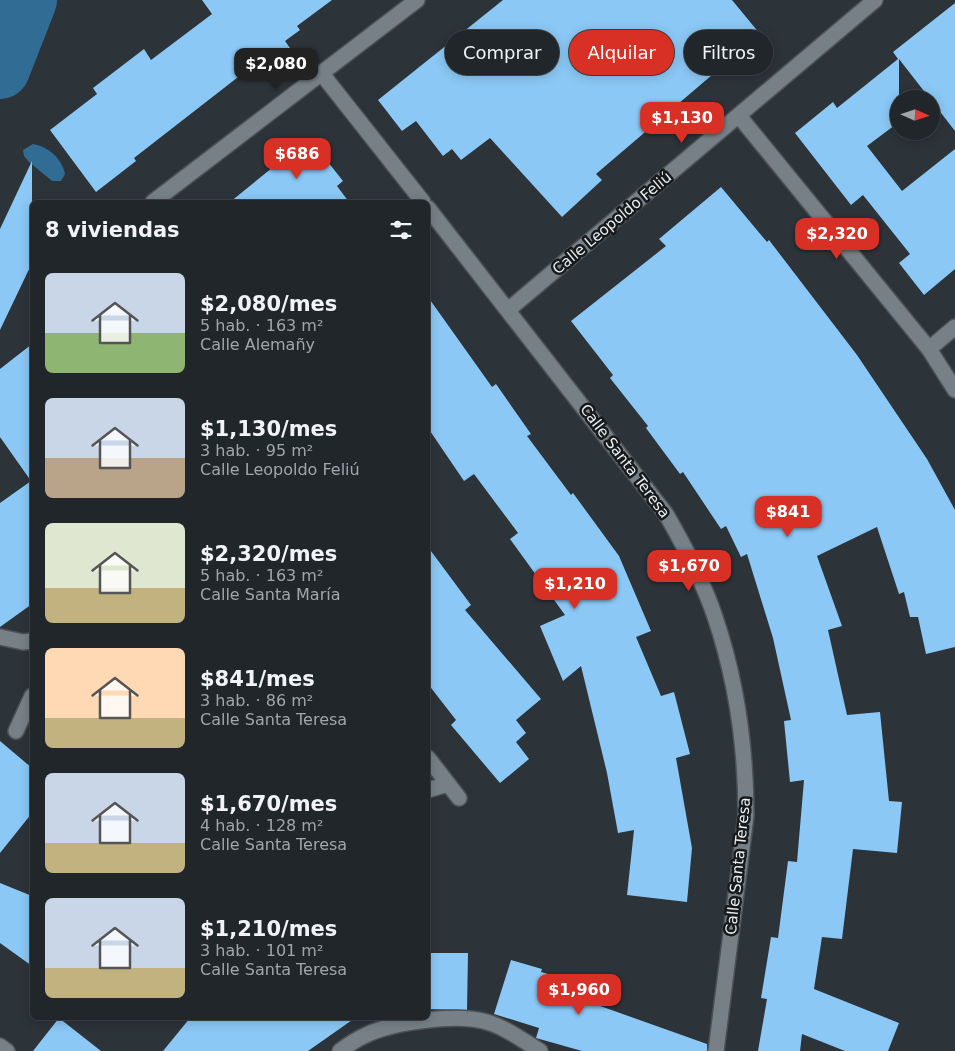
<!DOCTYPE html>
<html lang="es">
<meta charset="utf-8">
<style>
:root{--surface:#21262b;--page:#292e33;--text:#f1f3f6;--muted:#a2a5a9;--line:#3e4347;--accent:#d93025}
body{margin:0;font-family:"DejaVu Sans",sans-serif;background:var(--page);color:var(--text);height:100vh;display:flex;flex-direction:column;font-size:19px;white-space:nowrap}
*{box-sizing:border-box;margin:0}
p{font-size:16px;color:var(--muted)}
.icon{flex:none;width:28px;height:28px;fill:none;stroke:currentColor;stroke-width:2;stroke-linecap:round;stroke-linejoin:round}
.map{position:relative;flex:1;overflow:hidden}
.panel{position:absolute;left:30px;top:200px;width:400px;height:820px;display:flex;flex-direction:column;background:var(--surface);border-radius:8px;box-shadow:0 2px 12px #0003,0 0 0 1px var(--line)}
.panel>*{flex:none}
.banner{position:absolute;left:445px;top:30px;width:435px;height:45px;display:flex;gap:10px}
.needle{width:32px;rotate:93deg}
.fabs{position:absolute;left:890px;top:90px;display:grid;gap:10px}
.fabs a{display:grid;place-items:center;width:50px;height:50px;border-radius:50%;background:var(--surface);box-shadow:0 2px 12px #0003,0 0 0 1px var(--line);font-size:25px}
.price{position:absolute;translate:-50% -42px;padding:0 11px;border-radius:10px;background:var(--accent);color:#fff;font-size:16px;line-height:32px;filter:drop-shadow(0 1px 2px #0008)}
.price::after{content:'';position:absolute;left:50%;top:30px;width:15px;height:11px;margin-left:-8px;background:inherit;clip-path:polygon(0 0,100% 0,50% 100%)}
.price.current{background:#222;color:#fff}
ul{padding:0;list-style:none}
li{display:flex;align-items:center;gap:15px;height:125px;padding:0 15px}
li span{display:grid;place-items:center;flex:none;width:140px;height:100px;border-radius:8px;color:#555}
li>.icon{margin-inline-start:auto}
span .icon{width:60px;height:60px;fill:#fffc;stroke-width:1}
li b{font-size:21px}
h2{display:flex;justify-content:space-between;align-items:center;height:60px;padding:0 15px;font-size:21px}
.pill{padding:0 18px;border-radius:22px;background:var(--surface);box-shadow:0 2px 12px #0003,0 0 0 1px var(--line);font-size:18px;line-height:45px}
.pill.current{background:var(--accent);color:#fff}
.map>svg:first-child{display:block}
.water{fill:#316c95}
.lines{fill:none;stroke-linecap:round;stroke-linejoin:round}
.river{stroke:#316c95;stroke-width:60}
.building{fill:#8bc8f5}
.lane-casing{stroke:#4c5257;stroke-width:18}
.street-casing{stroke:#4c5257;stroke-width:18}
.secondary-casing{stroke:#4c5257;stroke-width:18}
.lane{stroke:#778087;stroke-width:15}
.street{stroke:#778087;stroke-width:15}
.secondary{stroke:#778087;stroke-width:15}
.labels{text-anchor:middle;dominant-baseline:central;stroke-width:5;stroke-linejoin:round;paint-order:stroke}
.street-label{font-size:15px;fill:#eaeff2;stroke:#171a1d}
</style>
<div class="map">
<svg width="955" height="1051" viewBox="0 0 955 1051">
<rect width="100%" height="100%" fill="#2c3339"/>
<path class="water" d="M 33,144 C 49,147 62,159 65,174 L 61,181 L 52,181 L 29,162 L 24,156 L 23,150 Z"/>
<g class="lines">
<path class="river" d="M 0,69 L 27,0"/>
</g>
<path class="building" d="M 202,0 L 332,0 L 297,26 L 300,30 L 285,41 L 290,48 L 256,74 L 251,67 L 134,158 L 136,161 L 96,192 L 50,130 L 97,94 L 93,88 L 144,49 L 151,60 L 212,14 Z
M 503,0 L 732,0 L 760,34 L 596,174 L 602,180 L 562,217 L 490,138 L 461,160 L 452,149 L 443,156 L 416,121 L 402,131 L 378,100 Z
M 955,3 L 955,131 L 899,59 L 899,122 L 867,146 L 902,191 L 955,149 L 955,269 L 924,295 L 899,263 L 910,254 L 863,195 L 851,205 L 795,133 L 833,102 L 837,108 L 898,59 L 893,52 Z
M 309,138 L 343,181 L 337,186 L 349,202 L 230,202 Z
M 32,161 L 32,263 L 0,330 L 0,229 Z
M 721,187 L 767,242 L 769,240 L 857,355 L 927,459 L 955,510 L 955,647 L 926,654 L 918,617 L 910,617 L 904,592 L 899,594 L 877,527 L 817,556 L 842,626 L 828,630 L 847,715 L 880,712 L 889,801 L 902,802 L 897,853 L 853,849 L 842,939 L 822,937 L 814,989 L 899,1023 L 888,1051 L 845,1051 L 802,1034 L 800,1051 L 758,1051 L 767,999 L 761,998 L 771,937 L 778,938 L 788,861 L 797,862 L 804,780 L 790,782 L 784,721 L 791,720 L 773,638 L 747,554 L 741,557 L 726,526 L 721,529 L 683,472 L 680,474 L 646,428 L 648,426 L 610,378 L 613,375 L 571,321 L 666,246 L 659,239 Z
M 428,297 L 492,387 L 496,384 L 531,434 L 527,436 L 571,495 L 573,493 L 619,556 L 651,631 L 636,637 L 661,696 L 674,692 L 690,754 L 676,758 L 692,848 L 687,902 L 627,895 L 634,830 L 618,833 L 607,773 L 581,666 L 563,681 L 540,626 L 565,615 L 510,539 L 518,533 L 474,474 L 464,481 L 428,428 Z
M 32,344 L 32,604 L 0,627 L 0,503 L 31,481 L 0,437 L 0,369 Z
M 428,547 L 471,605 L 465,610 L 541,699 L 516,720 L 526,733 L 516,742 L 529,759 L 500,783 L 451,725 L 456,720 L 428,684 Z
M 0,741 L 32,768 L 32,813 L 0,853 Z
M 0,883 L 32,896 L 32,966 L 0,943 Z
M 428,953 L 468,953 L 467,1010 L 428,1009 Z
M 511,960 L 542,969 L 541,972 L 594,987 L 589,1002 L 707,1044 L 707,1051 L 582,1051 L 536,1038 L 539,1028 L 494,1014 Z
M 59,1018 L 101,1051 L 33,1051 Z
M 190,1018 L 355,1018 L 308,1051 L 163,1051 Z"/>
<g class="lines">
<defs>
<path id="lane" d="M 16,731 L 32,696
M 428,790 L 448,784"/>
<path id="street" d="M 322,74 L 423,202
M 739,116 L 929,349 L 955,390
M 153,202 L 417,0
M 428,208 L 666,514 C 685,547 703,581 715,617 C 737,682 746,748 746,816 L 716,1051
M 508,310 L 875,0
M 929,349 L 955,327
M 0,637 L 23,642 L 32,641
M 428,758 L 459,798"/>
<path id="secondary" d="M 0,1046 L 7,1051
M 340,1051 C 348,1045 357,1039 366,1035 C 392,1022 455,1014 483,1021 C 504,1026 522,1040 540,1051"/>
</defs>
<use href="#lane" class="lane-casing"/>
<use href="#street" class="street-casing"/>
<use href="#secondary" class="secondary-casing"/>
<use href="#lane" class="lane"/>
<use href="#street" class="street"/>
<use href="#secondary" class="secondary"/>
</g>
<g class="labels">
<g class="street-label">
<text transform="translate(612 223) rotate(-40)">Calle Leopoldo Feliú</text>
<text transform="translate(625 461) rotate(53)">Calle Santa Teresa</text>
<text transform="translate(738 866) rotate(-84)">Calle Santa Teresa</text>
</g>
</g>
</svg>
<div class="fabs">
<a><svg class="needle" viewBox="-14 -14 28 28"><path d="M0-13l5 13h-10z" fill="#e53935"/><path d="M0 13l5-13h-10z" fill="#a2a5a9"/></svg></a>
</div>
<b class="price current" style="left:276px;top:90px">$2,080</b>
<b class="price" style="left:682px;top:144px">$1,130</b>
<b class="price" style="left:297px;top:180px">$686</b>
<b class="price" style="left:837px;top:260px">$2,320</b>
<b class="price" style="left:788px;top:538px">$841</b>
<b class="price" style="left:689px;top:592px">$1,670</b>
<b class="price" style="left:575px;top:610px">$1,210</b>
<b class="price" style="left:579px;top:1016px">$1,960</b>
<div class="banner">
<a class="pill">Comprar</a>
<a class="pill current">Alquilar</a>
<a class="pill">Filtros</a>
</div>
<section class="panel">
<h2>8 viviendas<svg class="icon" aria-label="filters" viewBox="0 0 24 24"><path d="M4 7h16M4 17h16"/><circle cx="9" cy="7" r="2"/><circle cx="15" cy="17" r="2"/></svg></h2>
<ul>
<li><span style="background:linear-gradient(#c9d6e8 60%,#8fb573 0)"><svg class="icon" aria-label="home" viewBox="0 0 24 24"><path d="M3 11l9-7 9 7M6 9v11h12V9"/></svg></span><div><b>$2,080/mes</b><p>5 hab. · 163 m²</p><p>Calle Alemañy</p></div></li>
<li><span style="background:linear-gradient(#c9d6e8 60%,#b9a48a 0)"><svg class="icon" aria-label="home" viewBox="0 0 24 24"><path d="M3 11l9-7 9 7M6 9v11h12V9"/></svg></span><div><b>$1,130/mes</b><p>3 hab. · 95 m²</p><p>Calle Leopoldo Feliú</p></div></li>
<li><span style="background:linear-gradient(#dfe7d0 65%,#c2b280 0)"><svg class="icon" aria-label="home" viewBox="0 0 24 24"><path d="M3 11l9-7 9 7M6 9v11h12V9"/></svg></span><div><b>$2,320/mes</b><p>5 hab. · 163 m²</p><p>Calle Santa María</p></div></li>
<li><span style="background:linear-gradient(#ffd9b3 70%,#c2b280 0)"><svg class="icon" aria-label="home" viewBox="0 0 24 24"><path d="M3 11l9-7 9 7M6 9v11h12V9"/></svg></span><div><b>$841/mes</b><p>3 hab. · 86 m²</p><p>Calle Santa Teresa</p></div></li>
<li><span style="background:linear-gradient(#c9d6e8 70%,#c2b280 0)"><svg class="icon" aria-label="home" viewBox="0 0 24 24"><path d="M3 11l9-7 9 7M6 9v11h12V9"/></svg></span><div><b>$1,670/mes</b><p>4 hab. · 128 m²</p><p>Calle Santa Teresa</p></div></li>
<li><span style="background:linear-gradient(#c9d6e8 70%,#c2b280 0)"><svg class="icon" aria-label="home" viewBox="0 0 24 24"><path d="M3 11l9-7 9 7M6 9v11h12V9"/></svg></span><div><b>$1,210/mes</b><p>3 hab. · 101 m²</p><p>Calle Santa Teresa</p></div></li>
</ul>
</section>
</div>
